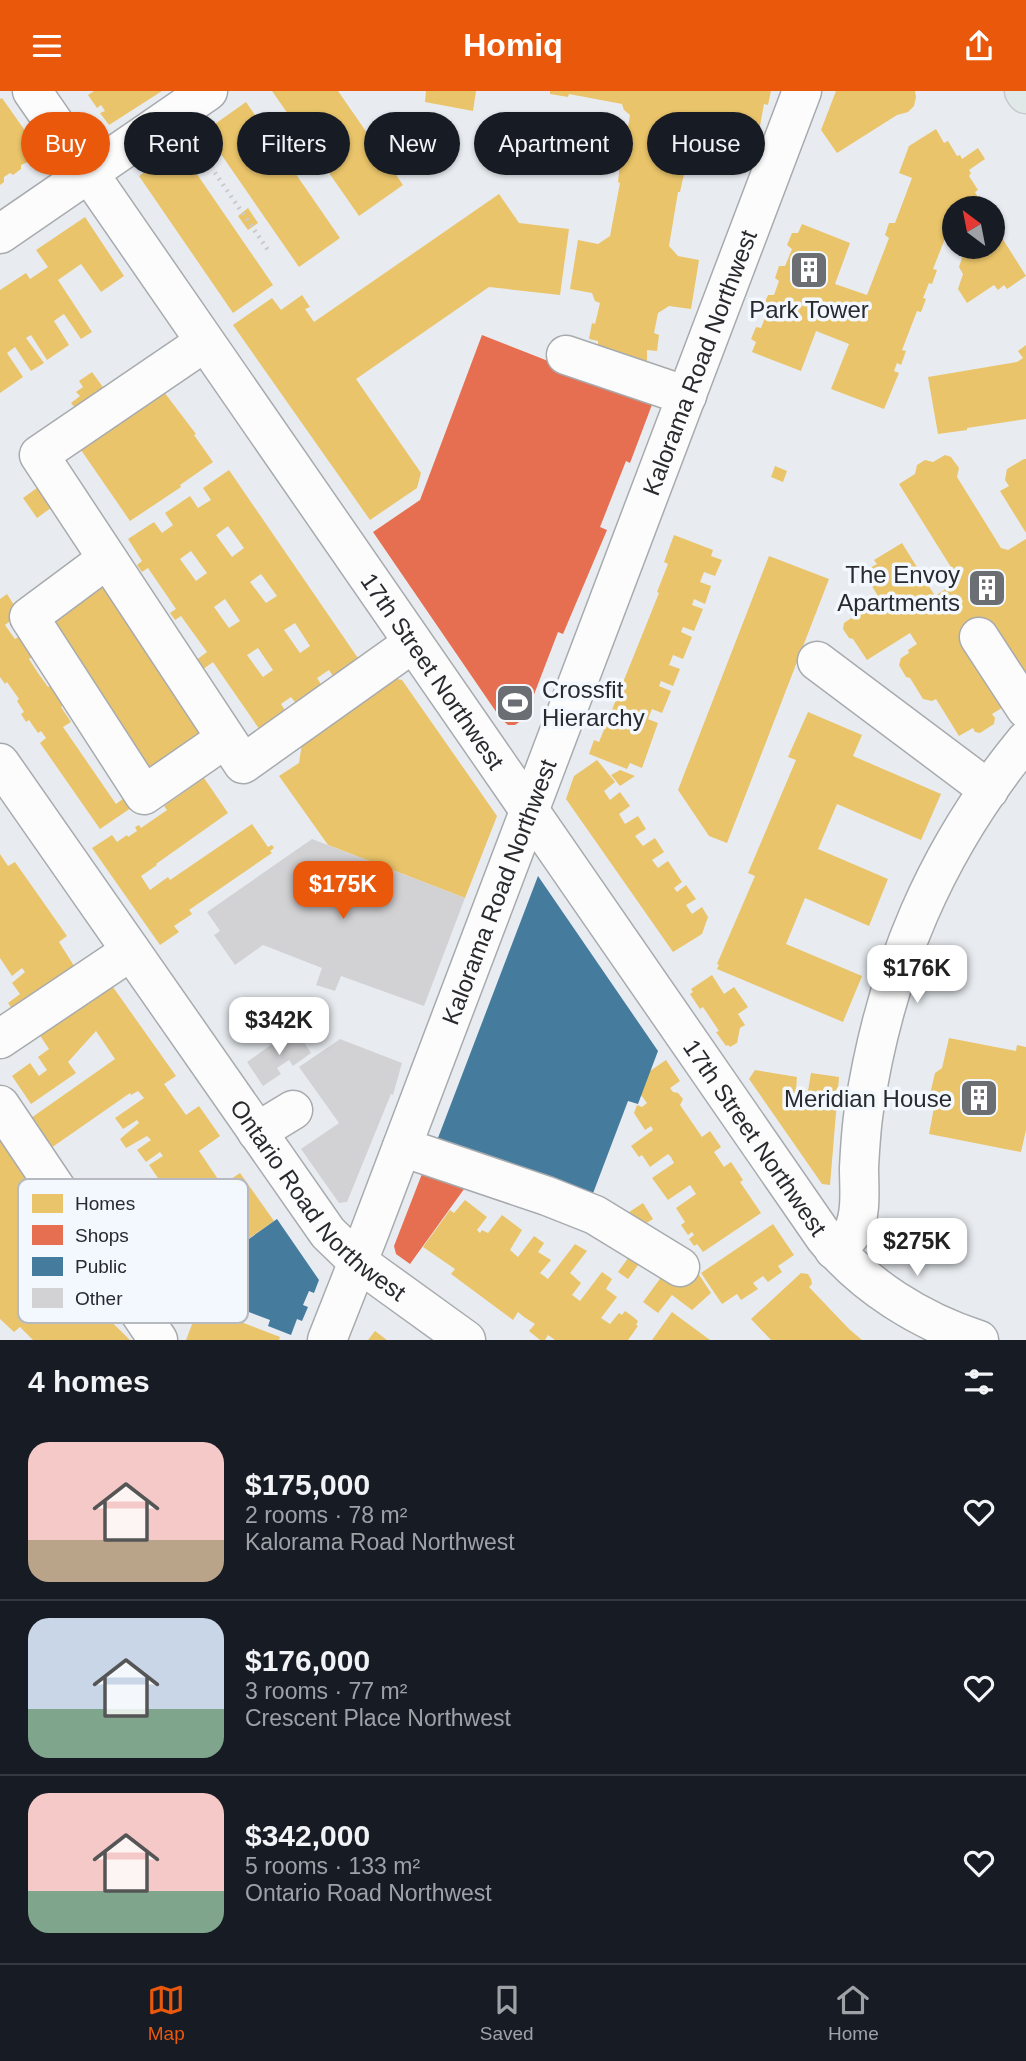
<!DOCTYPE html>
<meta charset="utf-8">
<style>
:root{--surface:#171b24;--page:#242831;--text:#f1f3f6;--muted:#9ea1a6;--line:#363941;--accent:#ea580c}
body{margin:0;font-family:Arial,sans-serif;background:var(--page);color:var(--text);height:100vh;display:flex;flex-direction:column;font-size:26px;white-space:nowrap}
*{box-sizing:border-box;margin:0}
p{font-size:23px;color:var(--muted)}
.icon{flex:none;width:38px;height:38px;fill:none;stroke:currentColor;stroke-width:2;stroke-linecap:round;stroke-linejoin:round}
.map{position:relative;height:1249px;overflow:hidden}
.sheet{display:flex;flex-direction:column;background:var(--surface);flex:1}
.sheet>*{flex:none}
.guide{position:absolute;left:21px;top:21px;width:985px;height:63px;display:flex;gap:14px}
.needle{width:46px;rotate:328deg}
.tools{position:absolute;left:942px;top:105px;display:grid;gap:14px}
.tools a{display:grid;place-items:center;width:63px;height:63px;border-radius:50%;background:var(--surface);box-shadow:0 2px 5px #0004;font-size:35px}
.price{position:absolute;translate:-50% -60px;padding:0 16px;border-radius:14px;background:#fff;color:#222;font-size:23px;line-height:46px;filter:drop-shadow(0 2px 4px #0008)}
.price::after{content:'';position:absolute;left:50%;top:42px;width:21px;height:16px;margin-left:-10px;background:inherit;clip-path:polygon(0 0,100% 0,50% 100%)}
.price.selected{background:var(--accent);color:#fff}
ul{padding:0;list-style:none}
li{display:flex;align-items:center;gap:21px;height:175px;padding:0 28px}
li+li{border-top:2px solid var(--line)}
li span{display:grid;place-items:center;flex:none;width:196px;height:140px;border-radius:21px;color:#555}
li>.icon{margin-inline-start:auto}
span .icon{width:84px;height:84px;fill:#fffc;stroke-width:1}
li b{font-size:30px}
h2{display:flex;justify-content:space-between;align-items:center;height:84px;padding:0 28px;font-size:30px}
.tag{padding:0 24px;border-radius:32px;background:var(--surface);box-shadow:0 2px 5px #0004;font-size:24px;line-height:63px}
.tag.selected{background:var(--accent);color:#fff}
header{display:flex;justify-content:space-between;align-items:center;height:91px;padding:0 28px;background:var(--accent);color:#fff;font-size:32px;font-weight:600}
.dock{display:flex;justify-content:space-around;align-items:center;height:98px;border-top:2px solid var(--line);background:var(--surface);font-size:19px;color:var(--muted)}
.dock a{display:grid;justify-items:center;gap:4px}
.dock .selected{color:var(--accent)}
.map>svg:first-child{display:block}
.homes{fill:#e9c46a;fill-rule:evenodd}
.shops{fill:#e76f51}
.public{fill:#457b9d}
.building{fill:#d2d2d5}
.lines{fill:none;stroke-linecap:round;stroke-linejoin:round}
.minor-casing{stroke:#a8abae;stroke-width:41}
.major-casing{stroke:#c8c9cc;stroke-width:41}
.path{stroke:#cacacc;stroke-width:4.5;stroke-dasharray:2 5;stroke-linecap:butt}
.minor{stroke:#fcfcfd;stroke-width:38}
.major{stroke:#e0e8e8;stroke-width:38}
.labels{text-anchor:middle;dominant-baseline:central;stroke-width:7;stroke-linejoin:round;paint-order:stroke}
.poi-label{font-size:24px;fill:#282a2e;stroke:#f3f8ff;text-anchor:end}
.street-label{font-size:24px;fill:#282a2e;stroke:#f3f8ff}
.key{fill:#f3f8ff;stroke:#b6bac0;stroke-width:2}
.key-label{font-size:19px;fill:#282a2e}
</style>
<header><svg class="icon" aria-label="menu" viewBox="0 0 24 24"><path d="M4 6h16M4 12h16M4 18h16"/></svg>Homiq<svg class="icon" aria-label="share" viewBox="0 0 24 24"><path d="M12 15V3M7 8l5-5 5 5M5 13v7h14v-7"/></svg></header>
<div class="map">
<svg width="1026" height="1249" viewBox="0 0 1026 1249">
<rect width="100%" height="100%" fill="#e8ecf0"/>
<path class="homes" d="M 94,0 L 162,0 L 109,34 L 100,22 L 105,20 L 101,14 L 97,17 L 88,4 Z
M 272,0 L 338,0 L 403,94 L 359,125 Z
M 426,0 L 476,0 L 473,20 L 425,11 Z
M 550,0 L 771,0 L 768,14 L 764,13 L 759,40 L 744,37 L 744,33 L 700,26 L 697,30 L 689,33 L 681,82 L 684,83 L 680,101 L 678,101 L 669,155 L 678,165 L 699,169 L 691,218 L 669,215 L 658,222 L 654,242 L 659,244 L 657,260 L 647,259 L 647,270 L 598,262 L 598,250 L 589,248 L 592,232 L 595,233 L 600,212 L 595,210 L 592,202 L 570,198 L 578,149 L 598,153 L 610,145 L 620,92 L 618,91 L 620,72 L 622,73 L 630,24 L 624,19 L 622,13 L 569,3 L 568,6 L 550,3 Z
M 836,0 L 915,0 L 916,6 L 914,15 L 908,21 L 897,24 L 837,62 L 821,39 Z
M 2,7 L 40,61 L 39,66 L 21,74 L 21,78 L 13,84 L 10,82 L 4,86 L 4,91 L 0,94 L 0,8 Z
M 246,11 L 340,147 L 299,176 L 205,40 Z
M 936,38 L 944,52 L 948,50 L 957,65 L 960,64 L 962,68 L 978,57 L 985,68 L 969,79 L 971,82 L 969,85 L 978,99 L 975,101 L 982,114 L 978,117 L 954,117 L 954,142 L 948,140 L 933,178 L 937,179 L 932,193 L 929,192 L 923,207 L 926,208 L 921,221 L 917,220 L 902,259 L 906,260 L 901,274 L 897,272 L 894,280 L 899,282 L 884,318 L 831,298 L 849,253 L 816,240 L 801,280 L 752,261 L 756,251 L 751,248 L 756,236 L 761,237 L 768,219 L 763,216 L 768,204 L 774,204 L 779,190 L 775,187 L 779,175 L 785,175 L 792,158 L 787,154 L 792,142 L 798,142 L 802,133 L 850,152 L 835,193 L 867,204 L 889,147 L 885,144 L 889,132 L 895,132 L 912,87 L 899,82 L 909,55 Z
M 179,57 L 273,194 L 233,222 L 139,85 Z
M 499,103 L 519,132 L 569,138 L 560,204 L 489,196 L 356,288 L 421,382 L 417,397 L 370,429 L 233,234 L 272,207 L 281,219 L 302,204 L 310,216 L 305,218 L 314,231 Z
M 248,117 L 258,132 L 248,139 L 238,125 Z
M 85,126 L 124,185 L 101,201 L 81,173 L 58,189 L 92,241 L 81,248 L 64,223 L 58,227 L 54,230 L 69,254 L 47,269 L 31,244 L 26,247 L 44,272 L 31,280 L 15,256 L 7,262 L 23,286 L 0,302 L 0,199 L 26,182 L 30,188 L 48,176 L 36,159 Z
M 992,131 L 1026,185 L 1007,198 L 1004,194 L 998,199 L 994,194 L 967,212 L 958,198 L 963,183 L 959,176 L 963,164 L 972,159 L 973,156 L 992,156 Z
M 1026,254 L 1026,328 L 967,337 L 967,339 L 938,343 L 928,286 L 1017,271 L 1023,267 L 1018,260 Z
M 92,281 L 105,299 L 81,324 L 71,312 L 80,305 L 76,301 L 83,296 L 79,290 Z
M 164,301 L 196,343 L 194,344 L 213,371 L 180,394 L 181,396 L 130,430 L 81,359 Z
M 945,364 L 951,366 L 959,377 L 957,386 L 1001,457 L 1008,459 L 1026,448 L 1026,580 L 1018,586 L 1005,615 L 992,623 L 995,627 L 994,633 L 980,642 L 975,641 L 973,637 L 959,645 L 936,608 L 932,610 L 923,608 L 910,587 L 906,586 L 899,574 L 901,567 L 909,562 L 908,559 L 917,553 L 910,542 L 867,569 L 853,548 L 849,547 L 843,538 L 844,532 L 880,508 L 863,481 L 877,473 L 874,469 L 902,452 L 935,505 L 959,489 L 899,393 L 915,383 L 917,374 L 925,369 L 933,371 Z
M 1024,368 L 1026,368 L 1026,442 L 1000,400 L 1009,395 L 1005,389 L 1007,378 Z
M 775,375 L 787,380 L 783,391 L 771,386 Z
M 229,379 L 362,573 L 337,591 L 329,579 L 317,587 L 324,598 L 299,616 L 291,606 L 281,613 L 288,624 L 262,642 L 213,571 L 202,579 L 195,570 L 207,561 L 181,525 L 175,529 L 170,522 L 176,518 L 148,477 L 142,481 L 137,474 L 142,470 L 128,448 L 154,431 L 162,442 L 173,434 L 165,422 L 190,405 L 198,417 L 211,409 L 203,397 ZM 228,435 L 244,457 L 232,466 L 216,444 ZM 191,460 L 207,482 L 196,490 L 180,468 ZM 261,483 L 277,505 L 266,512 L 250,491 ZM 225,508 L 240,530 L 229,537 L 214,516 ZM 295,532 L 310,555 L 300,562 L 284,539 ZM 258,557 L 273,579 L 263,586 L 247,564 Z
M 41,394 L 55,414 L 37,427 L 23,407 Z
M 674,444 L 713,459 L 711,465 L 722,469 L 715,485 L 704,481 L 700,491 L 711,495 L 705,513 L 694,508 L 692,514 L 703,518 L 694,540 L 683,536 L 681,541 L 692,546 L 683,568 L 673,564 L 669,574 L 680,578 L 673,595 L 661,590 L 659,595 L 671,600 L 662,622 L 652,618 L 648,628 L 658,632 L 642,677 L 630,672 L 627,678 L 589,663 L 594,649 L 599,651 L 659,502 L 657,501 L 668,473 L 664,471 Z
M 769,465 L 829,488 L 727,752 L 709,745 L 678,699 Z
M 98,492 L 112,495 L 210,635 L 148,678 L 51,538 L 54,523 Z
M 7,503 L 16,517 L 10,521 L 14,527 L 5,534 L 15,548 L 20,545 L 34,564 L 29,568 L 38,582 L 48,596 L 52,593 L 66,612 L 61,616 L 71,631 L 63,636 L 116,713 L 124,707 L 131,717 L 100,738 L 40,652 L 46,647 L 41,640 L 38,642 L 29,629 L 26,631 L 21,623 L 24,621 L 17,610 L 19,608 L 7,591 L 5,593 L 0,586 L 0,508 Z
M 385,585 L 402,589 L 497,725 L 465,807 L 328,754 L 279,685 L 299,672 L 304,640 Z
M 808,621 L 862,644 L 853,665 L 941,703 L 921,749 L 837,713 L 818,758 L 888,788 L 869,835 L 805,807 L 786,853 L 862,885 L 843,931 L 717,878 L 719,874 L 717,873 L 755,785 L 748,782 L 796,669 L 788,666 Z
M 597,669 L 615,691 L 604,700 L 610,709 L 620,701 L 630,715 L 619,723 L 625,733 L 638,725 L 646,738 L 635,745 L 643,755 L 655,747 L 664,761 L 652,769 L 658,777 L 668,770 L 682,791 L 674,797 L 677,801 L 686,794 L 696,808 L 686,814 L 692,823 L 702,816 L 708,826 L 702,843 L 673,861 L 566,708 L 574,685 Z
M 620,679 L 635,685 L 620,695 L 611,684 Z
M 204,687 L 228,722 L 156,773 L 157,774 L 141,785 L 150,799 L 168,786 L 170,789 L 252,733 L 268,756 L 272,754 L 274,757 L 270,760 L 272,762 L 189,819 L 192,823 L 174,835 L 179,841 L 160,854 L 92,757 L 112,744 L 117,751 L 127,744 L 128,746 L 137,740 L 135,736 L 139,734 L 141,737 L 167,719 L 164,715 Z
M 0,763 L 8,775 L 15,771 L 67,845 L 59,851 L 81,886 L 20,929 L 8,912 L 20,903 L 12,892 L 25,881 L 22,877 L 12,885 L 0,867 Z
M 712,884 L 724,903 L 734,896 L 748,916 L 738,923 L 745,934 L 740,937 L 737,952 L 730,956 L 728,954 L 726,955 L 716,941 L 719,940 L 703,916 L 700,918 L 690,903 L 693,901 L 691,898 Z
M 108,889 L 176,985 L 164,993 L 186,1024 L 199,1015 L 220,1045 L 199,1060 L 222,1094 L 240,1082 L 274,1130 L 224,1165 L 211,1146 L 189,1161 L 202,1179 L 153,1212 L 120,1165 L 182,1122 L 149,1074 L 163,1065 L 160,1061 L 146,1071 L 137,1059 L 151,1049 L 147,1045 L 126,1057 L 120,1048 L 139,1032 L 137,1029 L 123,1038 L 115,1027 L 144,1007 L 138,1000 L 131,1004 L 130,1002 L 51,1057 L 31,1027 L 115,968 L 96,940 L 68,971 L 76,982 L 31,1013 L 12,985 L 30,972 L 39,985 L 47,979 L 38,966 L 49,958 L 37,940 Z
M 949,947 L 1016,960 L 1017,954 L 1026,956 L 1026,1039 L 1021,1061 L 929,1043 L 935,1011 L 930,1003 L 935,982 L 942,977 Z
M 666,969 L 680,990 L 670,997 L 673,1001 L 678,1002 L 683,1008 L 680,1014 L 702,1046 L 710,1040 L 721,1056 L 714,1061 L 724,1076 L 731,1071 L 743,1089 L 740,1091 L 761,1122 L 703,1161 L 697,1153 L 694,1155 L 689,1148 L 694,1144 L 692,1141 L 688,1144 L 681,1134 L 685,1131 L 676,1117 L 696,1103 L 690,1094 L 668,1109 L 652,1087 L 674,1072 L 671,1066 L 668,1063 L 650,1076 L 642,1064 L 639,1066 L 631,1055 L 653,1039 L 651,1035 L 645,1039 L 634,1022 L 637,1014 L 642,1016 L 647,1012 L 641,1004 L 650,980 Z
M 755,979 L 797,986 L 796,999 L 808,1000 L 811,982 L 839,986 L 830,1094 L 822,1093 L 749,988 Z
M 0,1048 L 56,1113 L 25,1146 L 130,1249 L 33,1249 L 20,1236 L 14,1241 L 0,1228 Z
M 465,1109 L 487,1126 L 477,1139 L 480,1142 L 482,1139 L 488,1142 L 502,1124 L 522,1139 L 510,1159 L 518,1166 L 534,1145 L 544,1152 L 538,1161 L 551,1169 L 540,1182 L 548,1188 L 575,1153 L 587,1160 L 570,1182 L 581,1192 L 572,1204 L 580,1210 L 602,1181 L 612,1188 L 606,1198 L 617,1206 L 601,1227 L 610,1233 L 619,1222 L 622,1224 L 625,1220 L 632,1225 L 638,1230 L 636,1234 L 638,1235 L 628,1249 L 555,1249 L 548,1244 L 545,1249 L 540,1249 L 529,1240 L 535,1233 L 524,1226 L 518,1221 L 513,1229 L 451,1183 L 455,1178 L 423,1156 L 450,1119 L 454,1122 Z
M 643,1112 L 653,1128 L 637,1138 L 626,1123 Z
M 773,1133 L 794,1164 L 778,1175 L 782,1181 L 768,1191 L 763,1185 L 753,1192 L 758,1198 L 741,1209 L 737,1203 L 722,1213 L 701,1182 Z
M 631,1163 L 641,1170 L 628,1188 L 618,1181 Z
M 698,1182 L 711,1202 L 692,1219 L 672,1204 L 658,1222 L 643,1211 L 662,1185 L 677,1196 Z
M 801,1182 L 808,1183 L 811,1188 L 812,1193 L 809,1196 L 849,1238 L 862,1249 L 771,1249 L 751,1228 Z
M 199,1215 L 280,1246 L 279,1249 L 186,1249 Z
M 672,1221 L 710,1249 L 652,1249 Z
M 375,1240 L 387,1249 L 368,1249 Z"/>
<path class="shops" d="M 482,244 L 653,311 L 630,372 L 626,370 L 600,436 L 607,439 L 563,543 L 558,541 L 525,627 L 515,634 L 508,634 L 501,628 L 373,441 L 420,409 Z
M 427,1070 L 472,1087 L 410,1173 L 396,1163 L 394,1155 Z"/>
<path class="public" d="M 538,785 L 658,960 L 638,1013 L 628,1010 L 592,1105 L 433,1060 Z
M 277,1128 L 319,1189 L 314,1202 L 309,1200 L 303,1214 L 308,1216 L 302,1230 L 297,1228 L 291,1244 L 268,1235 L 270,1229 L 207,1205 L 222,1167 Z"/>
<path class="building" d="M 312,748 L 465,807 L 424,915 L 341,885 L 335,900 L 316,894 L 322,877 L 263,854 L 235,874 L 214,844 L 220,840 L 207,821 Z
M 295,937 L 311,962 L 293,975 L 289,969 L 277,977 L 281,983 L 263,995 L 247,971 Z
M 340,948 L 402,972 L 393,1004 L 391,1003 L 347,1111 L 339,1112 L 301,1058 L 339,1032 L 299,976 Z"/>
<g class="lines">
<defs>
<g id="minor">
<path id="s1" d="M 32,0 L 825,1147 C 864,1195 920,1230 979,1249"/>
<path d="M 0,143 L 208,0"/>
<path d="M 205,251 L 39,364 L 243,673 L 413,552"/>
<path d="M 566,264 L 687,305"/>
<path d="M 107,468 L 29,526 L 144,704 L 225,648"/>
<path d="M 979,546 L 1026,618"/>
<path d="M 817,570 L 989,699"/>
<path id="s2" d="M 0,672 L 328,1142 L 358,1171 L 466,1249"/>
<path d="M 0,948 L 131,860"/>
<path d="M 0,1014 L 158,1249"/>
<path d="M 257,1041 L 293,1019"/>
<path d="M 402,1056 L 547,1105 L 595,1124 L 680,1176"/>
<path d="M 834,1159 C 841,1153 849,1148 853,1140 C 862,1121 859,1097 859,1077 C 860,1058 861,1038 864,1019 C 885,879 936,758 1026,649"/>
<path id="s3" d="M 327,1249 L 370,1140 L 802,0"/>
</g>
<path id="major" d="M 1024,0 L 1026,3"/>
</defs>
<use href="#minor" class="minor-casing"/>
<use href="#major" class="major-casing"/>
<path class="path" d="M 191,47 L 270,162"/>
<use href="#minor" class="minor"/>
<use href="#major" class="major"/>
</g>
<defs>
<symbol id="building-square" viewBox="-11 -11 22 22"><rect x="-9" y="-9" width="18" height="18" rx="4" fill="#6b6e72" stroke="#f3f8ff"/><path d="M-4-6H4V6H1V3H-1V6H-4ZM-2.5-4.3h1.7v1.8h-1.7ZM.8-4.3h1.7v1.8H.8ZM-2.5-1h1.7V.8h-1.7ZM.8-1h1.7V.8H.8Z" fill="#fff"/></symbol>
<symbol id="stadium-square" viewBox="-11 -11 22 22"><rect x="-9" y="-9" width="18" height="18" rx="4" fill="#6b6e72" stroke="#f3f8ff"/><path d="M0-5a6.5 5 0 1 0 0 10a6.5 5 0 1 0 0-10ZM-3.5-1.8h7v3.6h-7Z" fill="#fff"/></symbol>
</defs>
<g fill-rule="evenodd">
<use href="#building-square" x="787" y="157" width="44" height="44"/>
<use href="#building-square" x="965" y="475" width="44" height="44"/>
<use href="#stadium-square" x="493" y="590" width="44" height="44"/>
<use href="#building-square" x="957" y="985" width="44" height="44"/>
</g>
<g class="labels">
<g class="poi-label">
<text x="809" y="218" text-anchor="middle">Park Tower</text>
<text x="960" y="483">The Envoy<tspan x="960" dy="28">Apartments</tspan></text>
<text x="542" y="598" text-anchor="start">Crossfit<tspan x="542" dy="28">Hierarchy</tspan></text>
<text x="952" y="1007">Meridian House</text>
</g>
<g class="street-label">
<text stroke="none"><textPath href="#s3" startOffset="1046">Kalorama Road Northwest</textPath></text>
<text stroke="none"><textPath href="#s1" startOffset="705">17th Street Northwest</textPath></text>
<text stroke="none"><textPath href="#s3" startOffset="480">Kalorama Road Northwest</textPath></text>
<text stroke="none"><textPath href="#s1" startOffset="1272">17th Street Northwest</textPath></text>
<text stroke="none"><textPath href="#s2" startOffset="542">Ontario Road Northwest</textPath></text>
</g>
</g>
<rect x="18" y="1088" width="230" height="144" rx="10" class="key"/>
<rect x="32" y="1103" width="31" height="19" fill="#e9c46a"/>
<rect x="32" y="1134" width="31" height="20" fill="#e76f51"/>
<rect x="32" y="1166" width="31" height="19" fill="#457b9d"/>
<rect x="32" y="1197" width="31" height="20" fill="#d2d2d5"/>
<g class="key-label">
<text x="75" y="1119">Homes</text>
<text x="75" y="1151">Shops</text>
<text x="75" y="1182">Public</text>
<text x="75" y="1214">Other</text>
</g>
</svg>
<div class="tools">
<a><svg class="needle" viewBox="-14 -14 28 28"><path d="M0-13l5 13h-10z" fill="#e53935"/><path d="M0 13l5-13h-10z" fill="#9ea1a6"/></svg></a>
</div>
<b class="price selected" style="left:343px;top:830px">$175K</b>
<b class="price" style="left:917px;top:914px">$176K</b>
<b class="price" style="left:279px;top:966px">$342K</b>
<b class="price" style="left:917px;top:1187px">$275K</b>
<div class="guide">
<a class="tag selected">Buy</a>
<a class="tag">Rent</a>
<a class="tag">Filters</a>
<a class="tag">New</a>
<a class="tag">Apartment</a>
<a class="tag">House</a>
</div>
</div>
<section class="sheet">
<h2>4 homes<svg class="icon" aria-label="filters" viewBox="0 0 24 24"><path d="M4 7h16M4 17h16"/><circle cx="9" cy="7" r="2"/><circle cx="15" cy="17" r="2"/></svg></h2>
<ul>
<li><span style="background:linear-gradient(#f6c9c9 70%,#b9a48a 0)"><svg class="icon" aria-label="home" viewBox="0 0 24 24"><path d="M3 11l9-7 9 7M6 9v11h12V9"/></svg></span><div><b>$175,000</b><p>2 rooms · 78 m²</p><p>Kalorama Road Northwest</p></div><svg class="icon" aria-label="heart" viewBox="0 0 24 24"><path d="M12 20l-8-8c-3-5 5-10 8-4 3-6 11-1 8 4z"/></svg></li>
<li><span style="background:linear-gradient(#c9d6e8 65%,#7fa58c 0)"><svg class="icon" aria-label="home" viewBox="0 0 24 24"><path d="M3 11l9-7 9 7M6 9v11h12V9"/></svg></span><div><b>$176,000</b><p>3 rooms · 77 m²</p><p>Crescent Place Northwest</p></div><svg class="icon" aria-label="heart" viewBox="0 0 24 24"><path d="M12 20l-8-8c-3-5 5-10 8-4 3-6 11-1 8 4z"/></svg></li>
<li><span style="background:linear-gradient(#f6c9c9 70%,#7fa58c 0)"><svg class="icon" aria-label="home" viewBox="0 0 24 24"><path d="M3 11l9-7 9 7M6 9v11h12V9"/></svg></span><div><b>$342,000</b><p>5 rooms · 133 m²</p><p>Ontario Road Northwest</p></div><svg class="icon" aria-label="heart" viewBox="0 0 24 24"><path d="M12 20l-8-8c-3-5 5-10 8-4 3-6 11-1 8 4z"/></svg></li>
</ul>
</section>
<nav class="dock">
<a class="selected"><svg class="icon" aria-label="map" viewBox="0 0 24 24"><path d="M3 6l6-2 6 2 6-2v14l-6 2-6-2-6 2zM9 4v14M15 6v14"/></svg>Map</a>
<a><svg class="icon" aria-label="saved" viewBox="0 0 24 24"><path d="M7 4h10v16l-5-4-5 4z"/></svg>Saved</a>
<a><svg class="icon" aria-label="home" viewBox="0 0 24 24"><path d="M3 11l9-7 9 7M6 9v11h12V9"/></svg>Home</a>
</nav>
